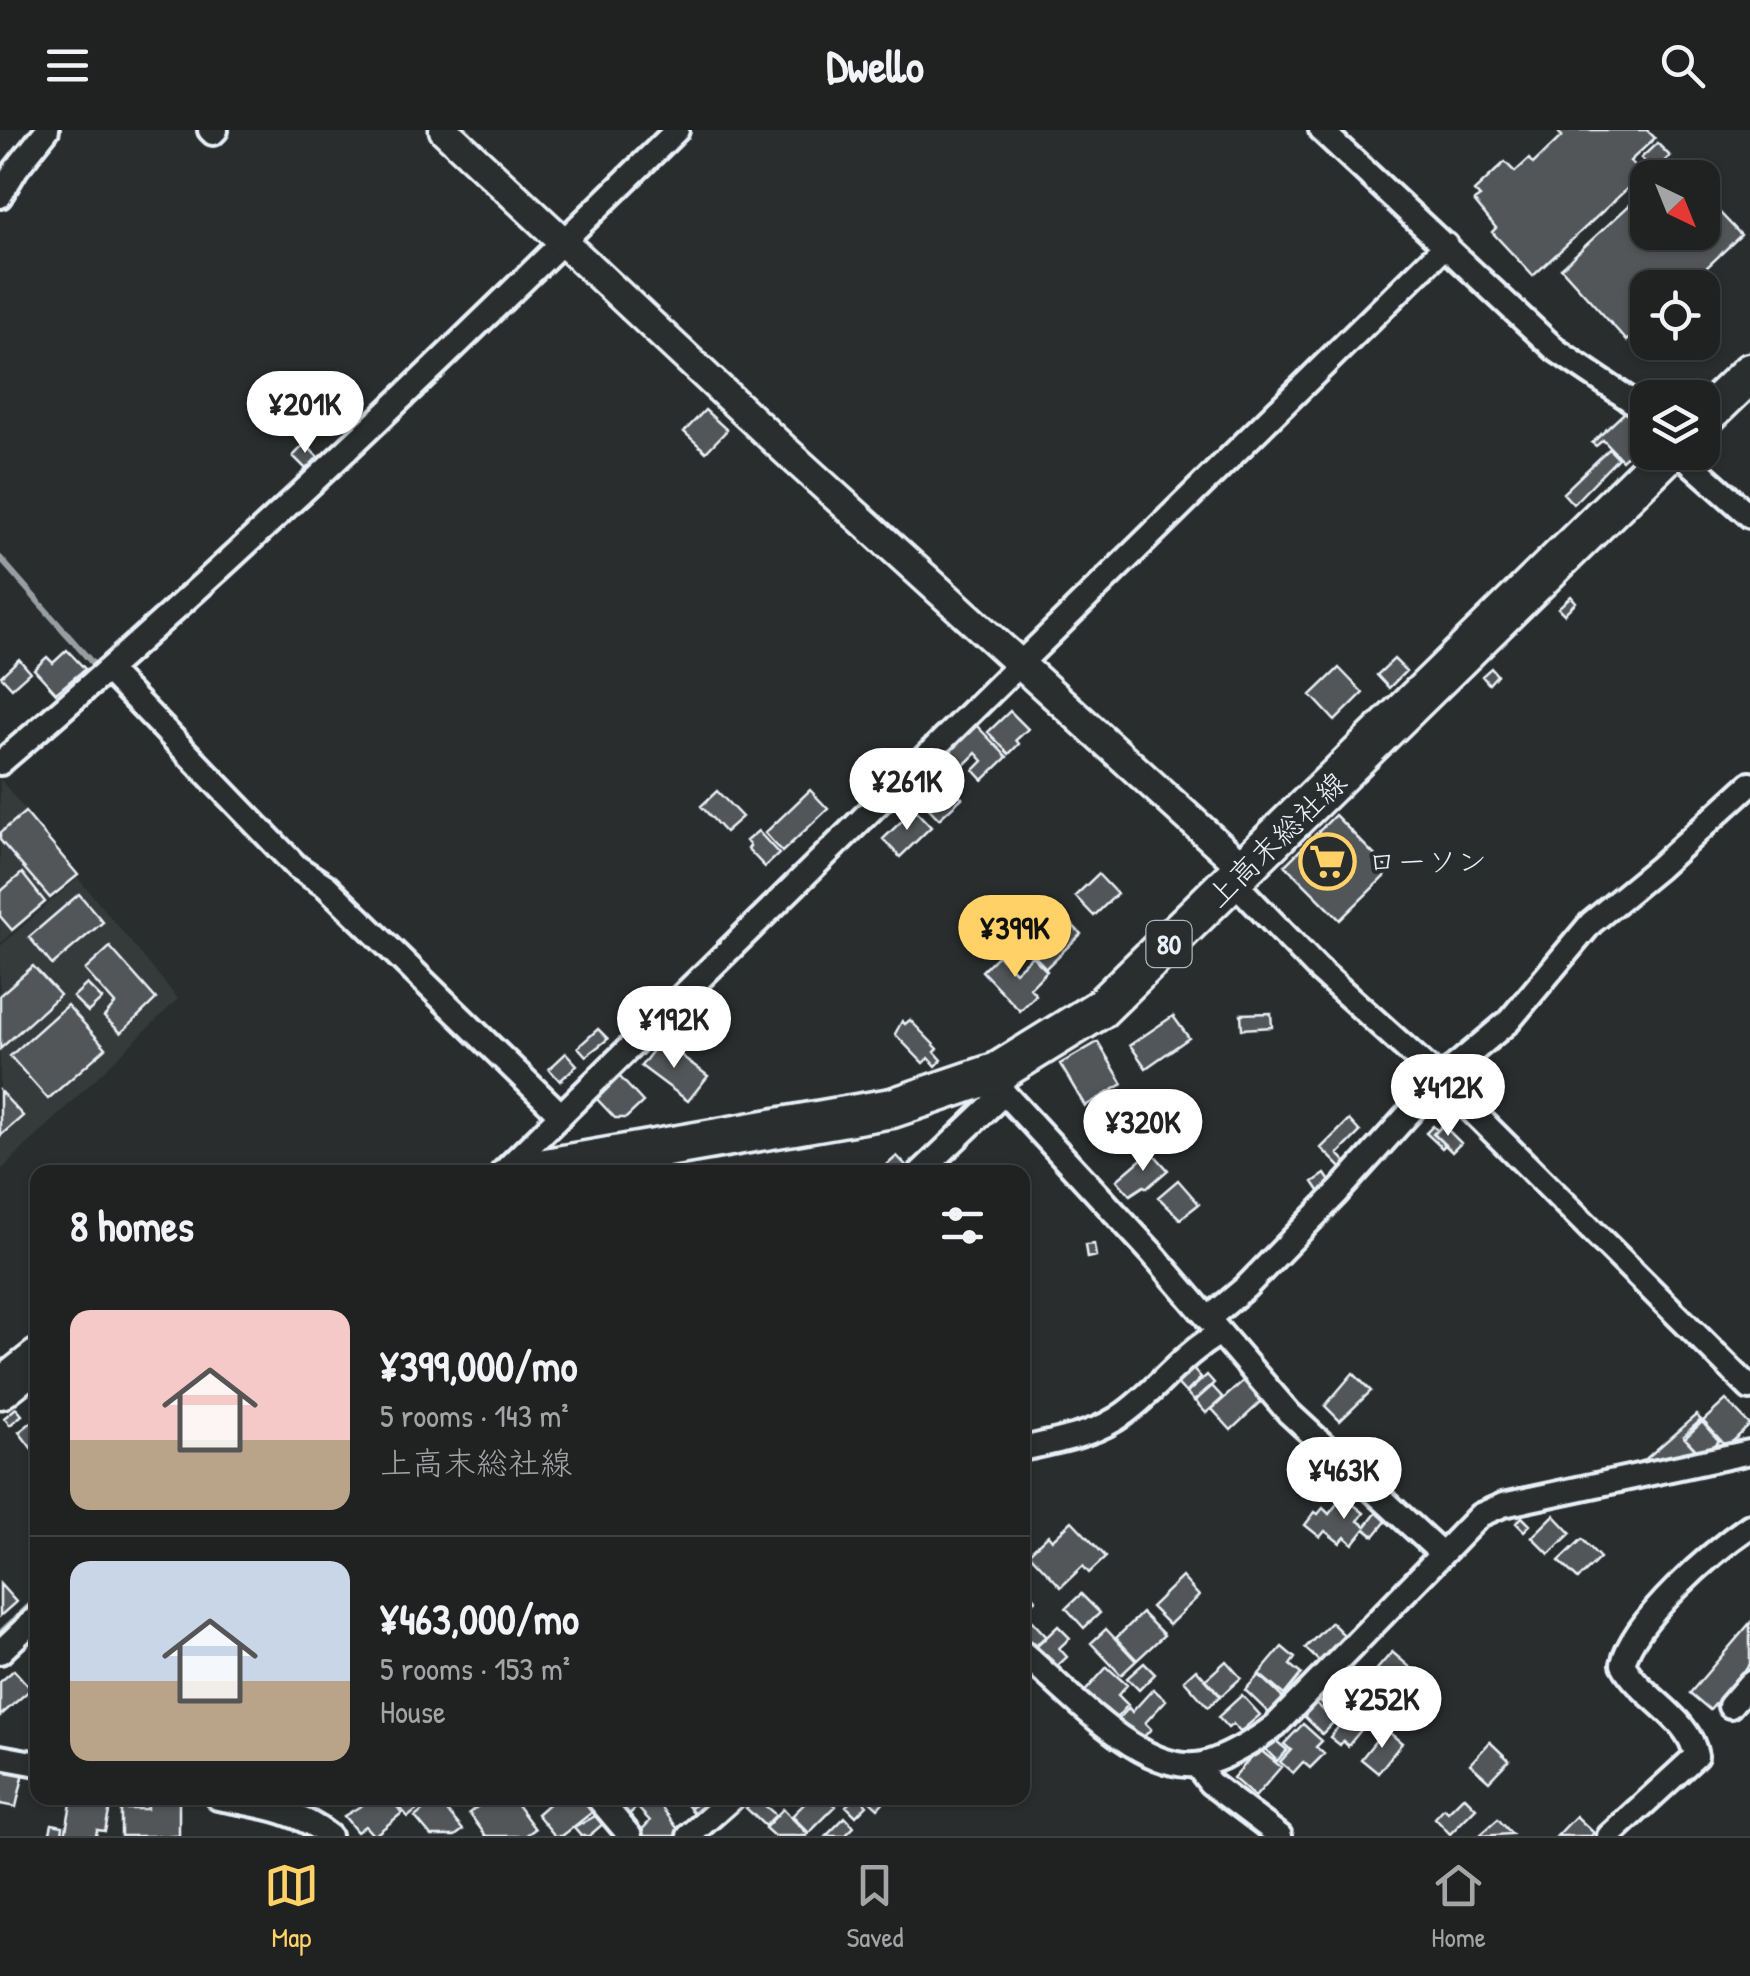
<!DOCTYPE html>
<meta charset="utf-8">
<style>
:root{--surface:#202222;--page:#2d2f2f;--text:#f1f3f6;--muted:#a2a4a5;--line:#3d3f40;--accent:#ffd166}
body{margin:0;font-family:"Patrick Hand","Klee One",sans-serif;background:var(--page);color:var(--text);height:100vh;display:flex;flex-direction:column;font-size:38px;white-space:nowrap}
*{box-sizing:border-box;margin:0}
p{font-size:32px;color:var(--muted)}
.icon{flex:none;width:55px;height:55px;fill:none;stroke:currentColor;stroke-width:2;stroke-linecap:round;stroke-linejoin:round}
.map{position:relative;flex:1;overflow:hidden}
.drawer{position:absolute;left:30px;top:1035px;width:1000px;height:640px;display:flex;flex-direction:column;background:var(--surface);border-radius:20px;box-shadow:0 2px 8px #0004,0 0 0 2px var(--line)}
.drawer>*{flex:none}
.needle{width:65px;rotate:137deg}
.controls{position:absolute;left:1630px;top:30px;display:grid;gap:20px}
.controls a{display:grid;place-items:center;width:90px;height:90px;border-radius:20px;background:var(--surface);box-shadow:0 2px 8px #0004,0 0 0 2px var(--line);font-size:50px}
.price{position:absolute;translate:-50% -85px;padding:0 22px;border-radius:35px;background:#fff;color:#222;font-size:32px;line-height:65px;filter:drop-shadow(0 2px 5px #0008)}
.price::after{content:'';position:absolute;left:50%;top:60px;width:30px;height:22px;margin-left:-15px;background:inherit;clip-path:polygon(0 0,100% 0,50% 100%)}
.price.on{background:var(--accent);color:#111}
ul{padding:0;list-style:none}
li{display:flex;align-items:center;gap:30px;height:250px;padding:0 40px}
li+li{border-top:2px solid var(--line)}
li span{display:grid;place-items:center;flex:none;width:280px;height:200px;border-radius:20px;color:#555}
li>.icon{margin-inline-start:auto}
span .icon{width:120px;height:120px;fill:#fffc;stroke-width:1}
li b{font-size:42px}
h2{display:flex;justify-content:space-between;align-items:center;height:120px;padding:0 40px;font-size:42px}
header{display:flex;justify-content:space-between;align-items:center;height:130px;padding:0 40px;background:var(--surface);font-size:45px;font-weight:700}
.tabs{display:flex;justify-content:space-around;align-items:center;height:140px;border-top:2px solid var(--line);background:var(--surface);font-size:28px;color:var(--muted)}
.tabs a{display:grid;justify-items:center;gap:5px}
.tabs .on{color:var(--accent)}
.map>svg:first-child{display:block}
.built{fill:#363a3b}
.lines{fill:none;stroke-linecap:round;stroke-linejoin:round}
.stream{stroke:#989fa3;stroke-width:6}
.building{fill:#535759;stroke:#e8f1f8;stroke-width:2.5}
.minor-casing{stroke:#e8f1f8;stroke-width:30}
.tertiary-casing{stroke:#e8f1f8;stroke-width:35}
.primary-casing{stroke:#e8f1f8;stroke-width:45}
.minor{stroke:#2a2d2e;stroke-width:22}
.tertiary{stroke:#2a2d2e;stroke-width:28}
.primary{stroke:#2a2d2e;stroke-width:38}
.labels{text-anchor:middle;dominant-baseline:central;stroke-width:8;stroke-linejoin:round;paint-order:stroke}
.shield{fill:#2a2d2e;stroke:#afb6bb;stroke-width:2.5}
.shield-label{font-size:28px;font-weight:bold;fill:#e8f1f8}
.street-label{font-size:30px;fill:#e8f1f8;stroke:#2a2d2e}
.poi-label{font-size:30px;fill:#e8f1f8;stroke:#2a2d2e;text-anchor:start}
</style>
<header><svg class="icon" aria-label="menu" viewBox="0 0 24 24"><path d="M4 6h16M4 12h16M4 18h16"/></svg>Dwello<svg class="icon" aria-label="search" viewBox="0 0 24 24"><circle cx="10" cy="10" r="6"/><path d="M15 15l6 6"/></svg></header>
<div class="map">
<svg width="1750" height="1706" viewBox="0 0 1750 1706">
<rect width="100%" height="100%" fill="#2a2d2e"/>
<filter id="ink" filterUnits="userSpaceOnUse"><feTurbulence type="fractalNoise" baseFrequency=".01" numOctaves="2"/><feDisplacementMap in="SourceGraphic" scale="20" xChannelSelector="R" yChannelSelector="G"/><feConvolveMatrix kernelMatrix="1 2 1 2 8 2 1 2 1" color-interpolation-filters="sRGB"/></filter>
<g filter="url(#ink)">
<path class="built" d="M 0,649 L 78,746 L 0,813 Z
M 78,748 L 178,869 L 0,1041 L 0,816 Z"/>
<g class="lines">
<path class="stream" d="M 0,428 L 94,535
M 293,747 L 301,755 L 320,764
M 0,1503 L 38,1468"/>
</g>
<path class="building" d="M 1562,0 L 1647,0 L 1655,8 L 1630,31 L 1643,44 L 1533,146 L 1492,102 L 1496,98 L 1474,71 L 1480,67 L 1474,61 L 1505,32 L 1515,42 L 1529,29 L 1533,34 L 1562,6 L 1559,3 Z
M 1657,13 L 1670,26 L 1654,41 L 1641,28 Z
M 1674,33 L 1688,48 L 1659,48 Z
M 1648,58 L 1648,102 L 1702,102 L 1702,64 L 1741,105 L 1685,158 L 1648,158 L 1648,192 L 1627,211 L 1561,138 Z
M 705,280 L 727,300 L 706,322 L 684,302 Z
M 1625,282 L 1648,306 L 1622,330 L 1603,310 L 1596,316 L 1592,313 Z
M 305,314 L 318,327 L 306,339 L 293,326 Z
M 1609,319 L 1618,328 L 1573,374 L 1563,363 Z
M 1571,466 L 1576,472 L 1564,484 L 1558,478 Z
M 67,520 L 85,539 L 56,563 L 34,539 L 47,527 L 53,533 Z
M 19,529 L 30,542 L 12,558 L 1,546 Z
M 1394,529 L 1406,541 L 1389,558 L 1377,545 Z
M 1339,538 L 1363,563 L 1335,591 L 1311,565 Z
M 1491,538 L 1497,545 L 1489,554 L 1482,546 Z
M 1010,581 L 1028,599 L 1016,610 L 1019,614 L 1009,624 L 988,602 Z
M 975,594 L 1007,627 L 983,650 L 974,640 L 983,631 L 976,623 L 955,644 L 940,628 Z
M 943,648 L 962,668 L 939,689 L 920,669 Z
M 810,660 L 828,679 L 782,722 L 765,703 Z
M 717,661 L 742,687 L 725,702 L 701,676 Z
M 914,679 L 931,697 L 900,727 L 883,709 Z
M 25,682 L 78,745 L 50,768 L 0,710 L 0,703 Z
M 1335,685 L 1390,741 L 1340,790 L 1285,735 Z
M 758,701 L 779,724 L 765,737 L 748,719 L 750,716 L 746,711 Z
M 22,743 L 45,772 L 12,800 L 0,786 L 0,762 Z
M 1098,744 L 1117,764 L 1094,786 L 1075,766 Z
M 79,764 L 103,792 L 52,835 L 29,807 Z
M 1056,778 L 1081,804 L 1046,838 L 1030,821 L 1049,803 L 1040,793 Z
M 110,817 L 156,869 L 121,903 L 104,887 L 115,874 L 85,840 Z
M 998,825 L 1015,842 L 1032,826 L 1047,841 L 1030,858 L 1036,865 L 1020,881 L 982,841 Z
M 33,836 L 60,865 L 0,919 L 0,865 Z
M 87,854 L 102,869 L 88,882 L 73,867 Z
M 67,875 L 106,918 L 48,969 L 10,926 Z
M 1271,883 L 1272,897 L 1242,899 L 1241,884 Z
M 1173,886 L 1189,908 L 1146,938 L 1130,915 Z
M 910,890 L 938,919 L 935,922 L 942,930 L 936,936 L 929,928 L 923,933 L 895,904 L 902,891 L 905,894 Z
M 598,899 L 608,909 L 586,926 L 578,917 Z
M 661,910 L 708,946 L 688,971 L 641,936 Z
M 1098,912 L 1123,954 L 1085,976 L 1060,934 Z
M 566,923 L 577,935 L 560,951 L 549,939 Z
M 619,946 L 643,972 L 626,988 L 615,988 L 596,968 Z
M 0,961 L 23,986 L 0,1006 Z
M 1349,990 L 1360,1002 L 1338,1024 L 1350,1036 L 1345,1042 L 1321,1018 Z
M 1443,995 L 1461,1013 L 1452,1022 L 1434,1004 Z
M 1433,996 L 1437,1000 L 1433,1004 L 1445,1015 L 1442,1018 L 1426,1003 Z
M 1151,1021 L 1168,1040 L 1147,1058 L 1144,1056 L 1130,1065 L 1117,1050 Z
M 897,1026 L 912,1042 L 879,1042 Z
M 1325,1044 L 1333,1056 L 1321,1064 L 1313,1052 Z
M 1178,1050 L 1199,1074 L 1180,1089 L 1158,1067 Z
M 1094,1114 L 1096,1126 L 1087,1128 L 1085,1115 Z
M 1189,1235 L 1201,1248 L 1186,1263 L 1173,1249 Z
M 1353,1243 L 1371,1261 L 1340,1291 L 1325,1276 Z
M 1207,1245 L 1214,1253 L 1194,1271 L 1187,1263 Z
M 1244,1250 L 1262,1271 L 1231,1300 L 1212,1279 Z
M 1212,1256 L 1223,1268 L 1206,1283 L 1195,1271 Z
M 1726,1270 L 1750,1295 L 1727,1317 L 1703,1291 Z
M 16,1278 L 22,1285 L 10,1295 L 4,1288 Z
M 1696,1285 L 1701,1290 L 1683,1306 L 1701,1326 L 1640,1334 Z
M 38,1287 L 38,1315 L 32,1319 L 19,1302 Z
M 1702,1292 L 1719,1311 L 1703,1327 L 1685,1308 Z
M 1343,1366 L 1364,1383 L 1358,1391 L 1366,1396 L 1377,1382 L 1387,1390 L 1374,1406 L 1365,1399 L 1353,1414 L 1345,1407 L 1340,1413 L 1325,1401 L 1320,1407 L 1305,1395 L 1315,1382 L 1318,1384 L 1323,1378 L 1329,1384 Z
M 1554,1385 L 1571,1403 L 1549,1424 L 1532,1407 Z
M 1522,1387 L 1530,1395 L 1524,1401 L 1516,1393 Z
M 1072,1391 L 1106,1427 L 1089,1443 L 1083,1436 L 1061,1457 L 1029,1423 L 1048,1405 L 1052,1410 Z
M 1582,1409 L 1600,1428 L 1578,1449 L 1559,1431 Z
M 1182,1447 L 1199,1466 L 1169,1495 L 1151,1477 Z
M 0,1454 L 16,1472 L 0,1486 Z
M 1026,1457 L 1036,1469 L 1022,1481 L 1022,1460 Z
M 1081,1464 L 1100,1483 L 1084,1498 L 1066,1478 Z
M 1142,1483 L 1164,1505 L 1137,1530 L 1116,1508 Z
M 1031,1490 L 1046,1506 L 1031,1520 L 1022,1511 L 1022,1499 Z
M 1331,1492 L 1347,1508 L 1322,1534 L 1305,1518 Z
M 1750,1493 L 1750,1534 L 1710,1580 L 1690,1563 Z
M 1058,1496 L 1070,1508 L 1059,1518 L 1067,1527 L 1052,1541 L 1033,1520 Z
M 1106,1499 L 1136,1531 L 1121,1545 L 1091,1513 Z
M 1282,1517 L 1295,1528 L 1290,1535 L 1301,1544 L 1284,1565 L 1259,1544 Z
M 1392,1522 L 1411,1538 L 1391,1560 L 1373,1544 Z
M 1226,1531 L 1241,1548 L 1221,1566 L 1206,1549 Z
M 1144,1533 L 1155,1544 L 1139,1560 L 1127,1548 Z
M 1107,1537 L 1127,1555 L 1118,1565 L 1128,1575 L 1116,1588 L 1105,1578 L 1100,1584 L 1081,1566 Z
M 1196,1539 L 1220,1566 L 1208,1577 L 1184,1550 Z
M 14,1540 L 31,1559 L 0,1586 L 0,1552 Z
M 1259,1545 L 1287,1572 L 1273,1587 L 1245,1560 Z
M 1371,1545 L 1390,1561 L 1380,1573 L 1361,1557 Z
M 1333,1555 L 1340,1563 L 1326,1577 L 1318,1569 Z
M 1153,1559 L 1166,1570 L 1145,1593 L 1151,1599 L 1138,1613 L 1116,1592 L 1129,1578 L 1132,1582 Z
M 1242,1565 L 1260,1585 L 1240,1602 L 1233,1594 L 1228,1598 L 1218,1587 Z
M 1316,1573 L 1335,1591 L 1322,1604 L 1304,1586 Z
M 1362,1574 L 1374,1584 L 1348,1616 L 1343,1611 L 1340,1615 L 1330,1607 L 1340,1595 L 1336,1593 L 1346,1582 L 1351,1586 Z
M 1303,1594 L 1322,1611 L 1316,1617 L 1324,1624 L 1310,1638 L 1303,1632 L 1293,1643 L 1280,1632 L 1291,1620 L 1284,1614 Z
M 1385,1599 L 1402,1613 L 1378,1643 L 1361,1629 Z
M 1275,1610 L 1287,1620 L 1277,1631 L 1266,1620 Z
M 1490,1612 L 1509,1630 L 1489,1651 L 1470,1634 Z
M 1259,1619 L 1281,1637 L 1255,1667 L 1233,1648 Z
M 0,1637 L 24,1642 L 16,1677 L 0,1674 Z
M 1464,1666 L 1476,1678 L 1450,1704 L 1435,1688 L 1444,1678 L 1448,1682 Z
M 72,1668 L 112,1668 L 105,1701 L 97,1700 L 96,1706 L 65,1706 Z
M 374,1668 L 390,1668 L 402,1683 L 374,1706 L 365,1696 L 357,1702 L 344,1686 Z
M 392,1668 L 432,1668 L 408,1687 Z
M 489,1668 L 512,1668 L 535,1699 L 525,1706 L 486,1706 L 469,1683 Z
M 555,1668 L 593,1668 L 600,1676 L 562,1706 L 555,1706 L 537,1684 Z
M 626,1668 L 655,1668 L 683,1706 L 636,1706 L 650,1691 L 637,1677 L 622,1691 L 612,1680 Z
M 680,1668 L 701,1668 L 690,1678 Z
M 703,1668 L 723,1668 L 699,1689 L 690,1679 Z
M 756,1668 L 776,1685 L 765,1696 L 746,1678 Z
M 810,1668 L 827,1668 L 836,1676 L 809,1703 L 792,1686 Z
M 854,1668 L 887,1668 L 878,1678 L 867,1668 L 864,1672 L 867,1675 L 856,1686 L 846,1676 Z
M 437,1669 L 463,1700 L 455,1706 L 431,1706 L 415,1687 Z
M 179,1670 L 179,1706 L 121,1706 L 121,1679 L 147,1679 L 147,1671 Z
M 783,1679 L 808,1704 L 806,1706 L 774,1706 L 765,1698 Z
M 597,1685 L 604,1693 L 589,1706 L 581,1706 L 574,1698 Z
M 1576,1686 L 1594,1703 L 1591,1706 L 1557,1706 Z
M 845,1687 L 854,1697 L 845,1706 L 826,1706 Z
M 1498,1689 L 1512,1704 L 1479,1706 Z
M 52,1694 L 63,1696 L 62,1705 L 50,1703 Z"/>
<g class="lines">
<defs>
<path id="minor" d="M 210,0 L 213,3 L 216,0
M 1321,0 L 1556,220 L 1648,282
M 0,66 L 16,39 L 47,0
M 1678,322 L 1750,386
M 108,541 L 297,737 L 326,756 L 561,985
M 0,633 C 235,433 457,216 677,0
M 1234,752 L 1317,838 L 1440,949 L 1750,1258
M 1004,963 L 1151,1122 L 1289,1283 L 1441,1423
M 503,1042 L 1446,115
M 921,1042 L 1004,963 L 1000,951
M 1208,1189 L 1246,1157 L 1338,1062 L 1440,949 L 1509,891 L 1591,793 L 1658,738 L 1750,654
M 1022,1319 C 1057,1311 1096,1305 1125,1283 C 1159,1258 1182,1224 1220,1203
M 0,1522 L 38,1486
M 1022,1522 C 1064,1558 1136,1639 1194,1635 C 1218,1634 1257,1610 1276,1595 L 1480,1385 L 1503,1375 L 1750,1322
M 1730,1576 L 1750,1553
M 0,1627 L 38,1634
M 1197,1636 L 1210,1653 L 1280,1706
M 218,1668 C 256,1675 298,1680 329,1706
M 598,1668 L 630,1706
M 689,1706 L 732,1668
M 1609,1706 L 1696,1626 C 1690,1587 1641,1568 1623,1534 C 1633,1490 1713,1421 1750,1396"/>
<path id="tertiary" d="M 444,0 L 786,321 L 1246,740"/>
<path id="primary" d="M 1702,289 L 1750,243
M 523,1042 L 892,978 L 998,942 L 1100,879 L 1669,322
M 0,1259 L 38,1229"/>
</defs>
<use href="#minor" class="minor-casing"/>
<use href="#tertiary" class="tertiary-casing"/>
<use href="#primary" class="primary-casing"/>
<use href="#minor" class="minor"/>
<use href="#tertiary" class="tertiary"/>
<use href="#primary" class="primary"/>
</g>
</g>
<defs>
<symbol id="supermarket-ring" viewBox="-11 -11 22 22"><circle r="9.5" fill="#2a2d2e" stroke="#ffd166" stroke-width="1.5"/><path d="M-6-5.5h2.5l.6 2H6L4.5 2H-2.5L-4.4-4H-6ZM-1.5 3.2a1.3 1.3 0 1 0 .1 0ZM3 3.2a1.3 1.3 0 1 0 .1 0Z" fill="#ffd166"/></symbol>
</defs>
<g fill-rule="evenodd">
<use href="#supermarket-ring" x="1296" y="700" width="63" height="63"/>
</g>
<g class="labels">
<rect class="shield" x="1146.5" y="791" width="45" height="46" rx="8"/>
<g class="shield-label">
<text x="1169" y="814">80</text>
</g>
<g class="street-label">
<text transform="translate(1276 709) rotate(-44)">上高末総社線</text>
</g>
<g class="poi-label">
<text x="1367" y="731">ローソン</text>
</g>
</g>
</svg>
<div class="controls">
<a><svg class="needle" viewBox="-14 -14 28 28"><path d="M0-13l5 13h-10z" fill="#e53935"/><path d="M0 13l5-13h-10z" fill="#a2a4a5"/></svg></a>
<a><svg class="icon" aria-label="locate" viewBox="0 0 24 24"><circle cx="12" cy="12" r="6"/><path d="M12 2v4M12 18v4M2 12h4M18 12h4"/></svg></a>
<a><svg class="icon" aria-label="layers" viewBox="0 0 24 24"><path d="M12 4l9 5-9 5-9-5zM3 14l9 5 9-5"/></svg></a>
</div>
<b class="price" style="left:305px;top:326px">¥201K</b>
<b class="price" style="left:907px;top:703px">¥261K</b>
<b class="price on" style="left:1015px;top:850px">¥399K</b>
<b class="price" style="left:674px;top:941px">¥192K</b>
<b class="price" style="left:1448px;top:1009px">¥412K</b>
<b class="price" style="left:1143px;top:1044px">¥320K</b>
<b class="price" style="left:1344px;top:1392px">¥463K</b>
<b class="price" style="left:1382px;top:1621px">¥252K</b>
<section class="drawer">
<h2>8 homes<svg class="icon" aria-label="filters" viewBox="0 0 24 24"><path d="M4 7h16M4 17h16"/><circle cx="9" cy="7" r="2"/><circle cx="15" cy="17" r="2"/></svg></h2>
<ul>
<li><span style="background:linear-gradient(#f6c9c9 65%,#b9a48a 0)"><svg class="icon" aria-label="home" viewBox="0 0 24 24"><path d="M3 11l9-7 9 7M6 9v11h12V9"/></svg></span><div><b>¥399,000/mo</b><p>5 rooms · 143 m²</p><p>上高末総社線</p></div></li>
<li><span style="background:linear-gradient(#c9d6e8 60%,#b9a48a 0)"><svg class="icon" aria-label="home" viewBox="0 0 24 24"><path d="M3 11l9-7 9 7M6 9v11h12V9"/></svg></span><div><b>¥463,000/mo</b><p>5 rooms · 153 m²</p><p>House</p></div></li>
</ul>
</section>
</div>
<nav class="tabs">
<a class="on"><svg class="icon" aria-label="map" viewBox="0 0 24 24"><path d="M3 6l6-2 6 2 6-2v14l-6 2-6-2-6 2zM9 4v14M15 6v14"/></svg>Map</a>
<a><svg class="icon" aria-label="saved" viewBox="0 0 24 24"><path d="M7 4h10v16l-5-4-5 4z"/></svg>Saved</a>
<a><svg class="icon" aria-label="home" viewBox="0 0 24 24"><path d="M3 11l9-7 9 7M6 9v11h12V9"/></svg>Home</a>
</nav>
